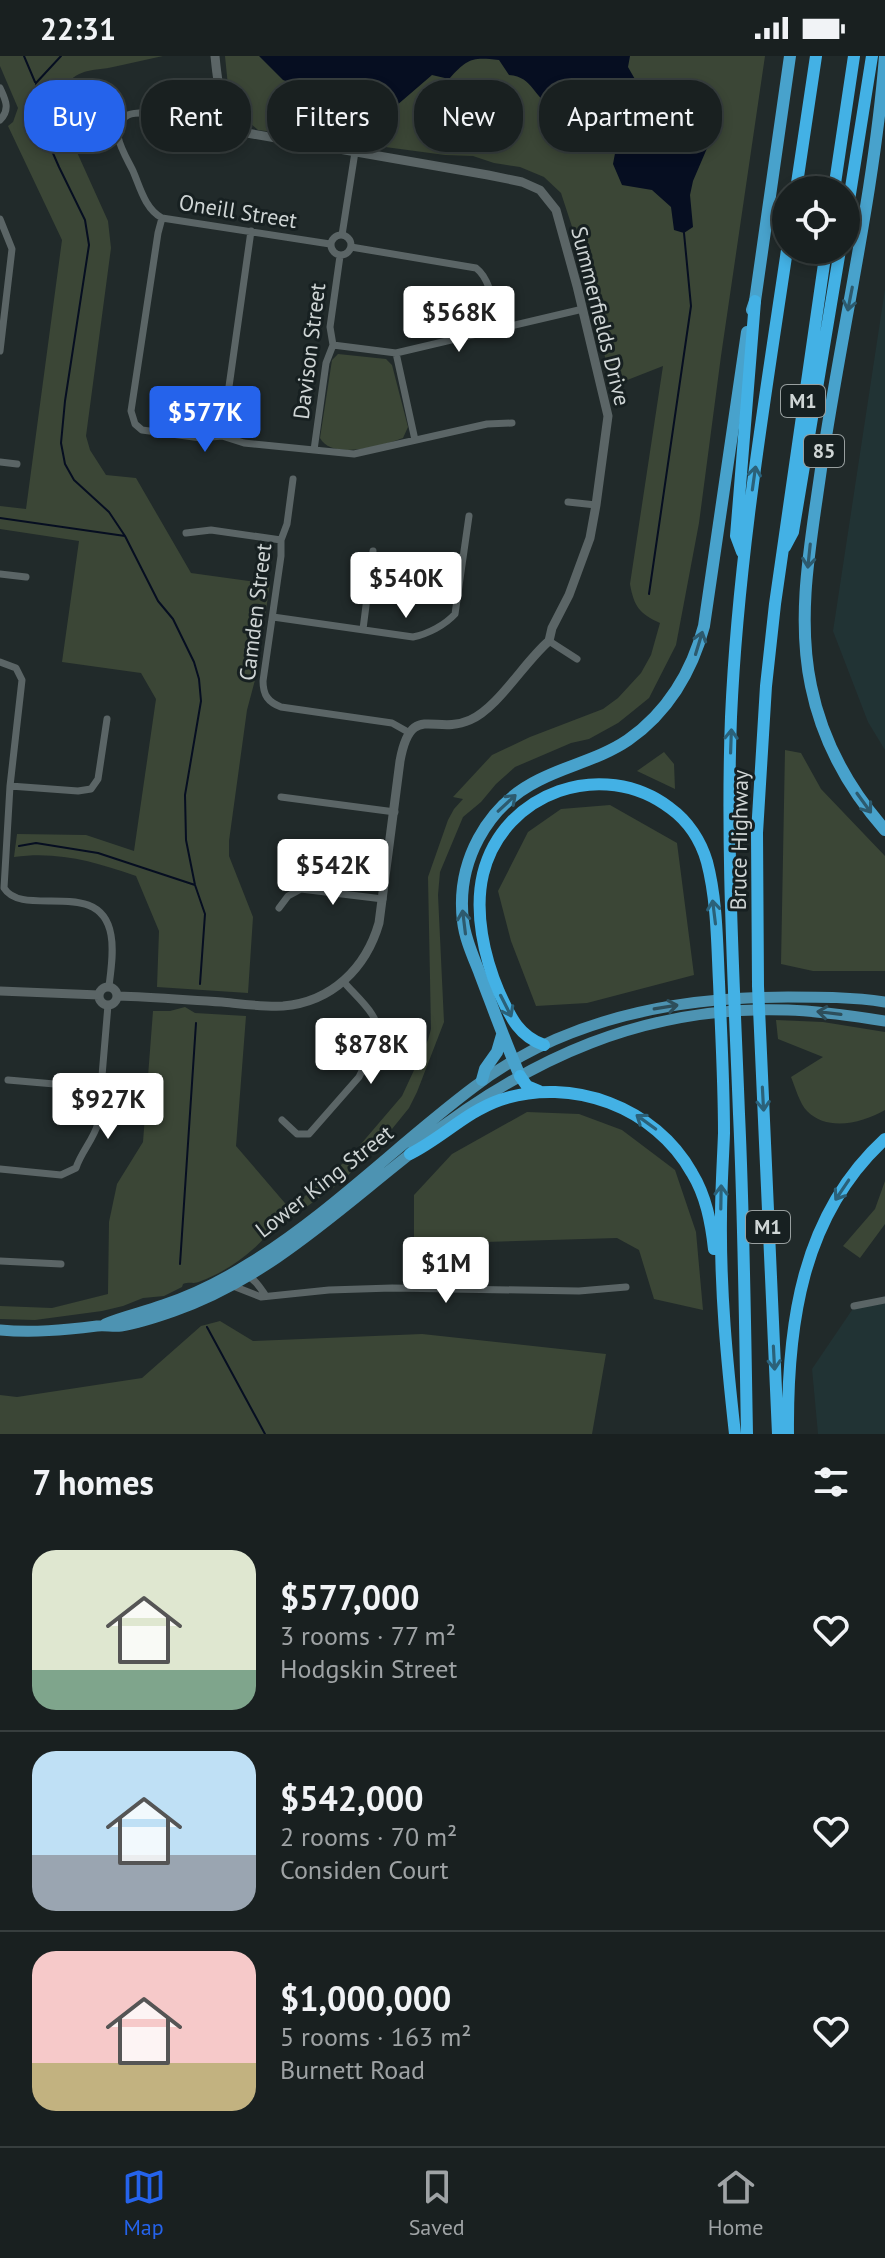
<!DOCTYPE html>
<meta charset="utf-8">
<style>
:root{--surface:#192020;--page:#262d2d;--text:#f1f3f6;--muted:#9fa3a5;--line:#373e3e;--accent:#2563eb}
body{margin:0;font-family:"PT Sans",sans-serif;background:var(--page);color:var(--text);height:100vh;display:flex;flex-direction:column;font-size:30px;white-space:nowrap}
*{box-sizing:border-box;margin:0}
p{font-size:26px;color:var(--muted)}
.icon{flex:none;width:44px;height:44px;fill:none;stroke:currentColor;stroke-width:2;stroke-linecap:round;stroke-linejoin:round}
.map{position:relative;height:1378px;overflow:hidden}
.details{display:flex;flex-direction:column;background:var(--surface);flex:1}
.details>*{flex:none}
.banner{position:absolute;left:24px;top:24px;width:838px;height:72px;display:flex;gap:16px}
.controls{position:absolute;left:772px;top:120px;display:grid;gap:16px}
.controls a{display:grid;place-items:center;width:88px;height:88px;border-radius:50%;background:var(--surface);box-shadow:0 4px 12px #0003,0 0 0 2px var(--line);font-size:40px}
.price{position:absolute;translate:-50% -68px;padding:0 18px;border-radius:8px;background:#fff;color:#222;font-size:26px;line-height:52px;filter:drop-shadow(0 2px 4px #0008)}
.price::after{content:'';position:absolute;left:50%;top:48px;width:24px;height:18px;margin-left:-12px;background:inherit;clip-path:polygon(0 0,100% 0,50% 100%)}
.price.selected{background:var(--accent);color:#fff}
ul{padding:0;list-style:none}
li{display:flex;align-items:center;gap:24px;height:200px;padding:0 32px}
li+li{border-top:2px solid var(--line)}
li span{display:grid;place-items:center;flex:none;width:224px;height:160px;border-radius:24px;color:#555}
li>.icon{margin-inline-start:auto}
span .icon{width:96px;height:96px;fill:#fffc;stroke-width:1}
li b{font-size:34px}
h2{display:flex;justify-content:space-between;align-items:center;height:96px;padding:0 32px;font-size:34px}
.tag{padding:0 28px;border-radius:32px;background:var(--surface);box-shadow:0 4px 12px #0003,0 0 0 2px var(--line);font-size:28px;line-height:72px}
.tag.selected{background:var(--accent);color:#fff}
.status{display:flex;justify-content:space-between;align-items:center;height:56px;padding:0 40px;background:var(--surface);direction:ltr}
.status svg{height:22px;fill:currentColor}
.menu{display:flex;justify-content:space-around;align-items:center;height:112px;border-top:2px solid var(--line);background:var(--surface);font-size:22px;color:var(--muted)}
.menu a{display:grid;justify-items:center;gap:4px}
.menu .selected{color:var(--accent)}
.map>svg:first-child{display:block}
.built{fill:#213334}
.green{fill:#3b4636}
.water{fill:#060e21}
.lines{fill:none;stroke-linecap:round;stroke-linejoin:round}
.stream{stroke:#060e21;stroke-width:2}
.minor{stroke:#5b6566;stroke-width:7}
.tertiary{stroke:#5b6566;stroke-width:9}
.primary{stroke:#4d93b2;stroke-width:11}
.trunk{stroke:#48a2cc;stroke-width:12}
.motorway{stroke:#43b1e5;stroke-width:12}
.oneway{stroke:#2d5a6e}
.oneway2{stroke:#2b6179}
.oneway3{stroke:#2d4e5b}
.labels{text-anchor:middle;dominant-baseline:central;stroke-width:6;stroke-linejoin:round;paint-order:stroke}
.shield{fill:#172021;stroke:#989f9f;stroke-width:2}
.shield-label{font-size:20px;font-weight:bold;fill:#cfd5d5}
.street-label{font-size:22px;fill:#cfd5d5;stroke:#172021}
</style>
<div class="status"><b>22:31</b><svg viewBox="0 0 49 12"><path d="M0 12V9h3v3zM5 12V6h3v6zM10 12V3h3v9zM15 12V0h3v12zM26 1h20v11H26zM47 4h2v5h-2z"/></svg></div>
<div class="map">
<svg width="885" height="1378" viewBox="0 0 885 1378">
<rect width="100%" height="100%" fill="#212a2a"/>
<path class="built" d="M 885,233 L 885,694 L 868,666 L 833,575 Z
M 885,1240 L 885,1378 L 818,1378 L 812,1313 L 852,1254 Z"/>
<path class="green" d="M 0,0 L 163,0 C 146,4 130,7 113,11 C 105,13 96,13 88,15 C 65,20 54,42 62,63 L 108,165 L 111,192 L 86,380 L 90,394 L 106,419 L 136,422 L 191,517 L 270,528 L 255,624 L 247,654 L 229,785 L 229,800 L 253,861 L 248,937 L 157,931 L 159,875 L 136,820 C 95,806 59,795 14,801 L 17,778 L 86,779 L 134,795 L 156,643 L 141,617 L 62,606 L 79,485 L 0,473 L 0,450 L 26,453 L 62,184 L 8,70 L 13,66 L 18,52 L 0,10 Z
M 225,0 L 765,0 L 721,300 L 699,467 L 676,589 L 649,642 L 633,655 L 618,667 L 589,683 L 571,687 L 515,711 L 496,728 L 481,746 L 463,761 L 440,816 L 438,839 L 444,966 L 417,1036 L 409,1052 L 392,1073 L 383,1079 L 370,1098 L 341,1126 L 266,1180 C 250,1199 225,1216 201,1225 C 193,1229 191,1225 183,1228 L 182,1231 L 164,1240 L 143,1242 L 123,1250 L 102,1255 L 35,1264 L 0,1263 L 0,1250 L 52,1252 L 108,1238 L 109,1166 L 117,1128 L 143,1086 L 153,955 L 170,955 L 185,951 L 195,957 L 246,960 L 236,1090 L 290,1153 L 349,1102 L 402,1040 L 428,984 L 431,973 L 428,821 L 448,764 L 454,753 L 463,743 L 453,741 L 492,699 L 530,681 L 603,653 L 618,642 L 641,617 L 651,599 L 660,567 C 640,558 634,551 630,528 L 663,310 L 612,330 L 579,192 L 561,137 L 544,121 L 520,111 L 494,107 L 473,100 L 445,99 L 258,74 L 230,50 Z
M 338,298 L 386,303 L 392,309 L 408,371 L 403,382 C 384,389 332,405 320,382 L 332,304 Z
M 785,694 L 801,697 L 821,733 L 885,800 L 885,915 L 813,915 L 781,908 Z
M 664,696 L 674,708 L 675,733 L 637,715 Z
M 610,749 L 677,787 L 694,919 L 587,947 L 536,950 L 511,885 L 498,835 L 528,776 L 561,753 Z
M 776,964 L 823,966 L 885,976 L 885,1054 C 862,1067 828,1076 807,1055 C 800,1048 795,1031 791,1021 L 823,1001 L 778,983 Z
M 527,1056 L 579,1058 L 622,1074 L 675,1114 L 696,1176 L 703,1254 L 654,1243 L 639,1194 L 617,1182 L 414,1188 L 414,1139 L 452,1098 Z
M 885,1125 L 885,1168 L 860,1202 L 843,1190 L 875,1153 Z
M 220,1265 L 253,1285 L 422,1278 L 606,1298 L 592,1378 L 0,1378 L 0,1339 L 17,1341 L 142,1322 L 201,1270 Z"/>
<path class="water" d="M 259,0 L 630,0 L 628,11 L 640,32 L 672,38 L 697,53 L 706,72 L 708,90 L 693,125 L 690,139 L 693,171 L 684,177 L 674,174 L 671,151 L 652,134 L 622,129 L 613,108 L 620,71 C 617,67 613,59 609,56 C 593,45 570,59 553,51 C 533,42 534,21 509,19 L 499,4 C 472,1 468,2 449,23 L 432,19 L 396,50 L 382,52 L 368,47 L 343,25 L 334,22 L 306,28 L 294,28 L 283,24 Z"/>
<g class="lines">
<path class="stream" d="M 24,0 L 35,26
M 61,0 L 36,27 L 38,63 L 59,111 L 85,164 L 89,189 L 65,345 L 61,387 L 65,408 L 74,424 L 109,456 L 125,480 L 158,545 L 173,563 L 194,606 L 199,623 L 201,645 L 185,739 L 186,784 L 195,829 L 205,858 L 200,928
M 0,462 L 125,480
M 649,538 L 691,250 L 684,177
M 19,790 L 36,787 L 98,797 L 195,829
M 180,1208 L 196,967
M 207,1271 L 265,1378"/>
<path class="minor" d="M 0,32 C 5,43 11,53 0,64
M 220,41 C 200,44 180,54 159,56 C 149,58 137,55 128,59 C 105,70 126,100 133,115 C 140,131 145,153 162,162 L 330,188
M 162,162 L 158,177 L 131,355 L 135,368 L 142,374 L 201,382 L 222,380 L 244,387 L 354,398 L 487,368 L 512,367
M 0,163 L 12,193 L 0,295
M331 189a10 10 0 1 1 20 0a10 10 0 1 1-20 0Z
M 342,179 L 355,96
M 351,191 L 476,212 C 492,224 494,254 499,273
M 333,289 L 396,297 L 583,253
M 396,297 L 415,384
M 222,380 L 251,175
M 314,394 L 326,307 L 333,289 L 330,271 L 340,200
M 0,406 L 17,408
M 293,423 L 287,468 L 281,484 L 281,500 L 263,625 C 263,639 268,646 281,651 L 392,667 L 408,676
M 568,446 L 596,449
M 186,477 L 211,474 L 281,484
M 0,518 L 26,521
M 273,561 L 413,581 C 428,578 445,569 455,558 L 469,460
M 363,573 L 373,495
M 549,585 L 577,603
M 0,606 L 16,612 L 22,624 L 10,730 L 4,832 C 23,863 101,820 111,879 C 114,895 111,914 109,930
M 10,730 L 78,735 L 91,733 L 98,723 L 107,663
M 281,741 L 395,756
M 279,852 L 288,840 L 301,833 L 383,843
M 8,1024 L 101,1032
M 282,1064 L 297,1078 L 309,1078 L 359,1021 L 378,982 C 382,960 356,941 343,925
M 0,1113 L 61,1119 L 76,1112 C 81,1096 94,1083 98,1067 L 108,949
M 0,1205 L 61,1208
M 246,1220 C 254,1221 261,1233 266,1240
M 233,1230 L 261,1241 L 329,1234 L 392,1232 L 579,1235 L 626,1231
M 854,1250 L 885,1244"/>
<path class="tertiary" d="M99 940a9 9 0 1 1 18 0a9 9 0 1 1-18 0Z
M 0,935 L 99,939
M 118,940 C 152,941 187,944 222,946 C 242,948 263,951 283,950 C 332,946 366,912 379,867 L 400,705 C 411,645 434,680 470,664 C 498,652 525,605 549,585 L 552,572 L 569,539 L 590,482 L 596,449 L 608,360 L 577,230 L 556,154 L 540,134 L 522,126 L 488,119 L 247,77 C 220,58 218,31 215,0"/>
<path class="primary" d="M 105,1268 C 124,1260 144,1256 163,1249 C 193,1239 223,1224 250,1207 C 331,1157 398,1088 474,1031 C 564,962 677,941 788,941 C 821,941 853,941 885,946
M 0,1274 C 33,1277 64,1274 97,1270 C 105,1269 113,1271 121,1270 C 139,1267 157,1261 174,1255 C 266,1223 335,1157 410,1098 L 418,1089 C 528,1002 645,949 788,954 C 821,955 853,960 885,965"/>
<path class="trunk" d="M 885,0 C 874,139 841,276 821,413 C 811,485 796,559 811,630 C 822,684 849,733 885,774
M 752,254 L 755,245 L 790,0
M 520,1020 C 505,986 493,952 480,918 C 473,900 465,883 463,865 C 456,807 486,750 539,724 C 568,709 600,703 628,684 C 667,657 692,616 704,570 L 747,276
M 482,1024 L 485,1013 L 497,996 L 502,979"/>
<path class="motorway" d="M 796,134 L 816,0
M 834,134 L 854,0
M 846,163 L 872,0
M 785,491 L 793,476 L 840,194
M 742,496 L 736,480 L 755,245
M 544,989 C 518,980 510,960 499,936 C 484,901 474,856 483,818 C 503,736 603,701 670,752 C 688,765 701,785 707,806 C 717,844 717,887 719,926 C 721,976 724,1026 724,1077 C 723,1105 721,1133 721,1161 C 720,1234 727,1306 735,1378
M 520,1020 L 527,1030 L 539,1035
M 410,1098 C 442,1082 466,1056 500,1044 C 572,1020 655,1051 692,1117 C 706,1140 711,1166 714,1193
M 747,1378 C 745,1272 744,1165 739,1058 C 734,926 726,794 731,661 C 738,504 764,349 787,194
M 778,1378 L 758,930 L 757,777 L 766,630 L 775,548 L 826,194
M 788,1378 C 787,1270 801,1160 885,1083"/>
</g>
<defs><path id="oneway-shaft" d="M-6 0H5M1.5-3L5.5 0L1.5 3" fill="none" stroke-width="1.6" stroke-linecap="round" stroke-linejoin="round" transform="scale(2)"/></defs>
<g class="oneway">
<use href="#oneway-shaft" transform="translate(850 243) rotate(101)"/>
<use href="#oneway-shaft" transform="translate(809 500) rotate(96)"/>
<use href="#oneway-shaft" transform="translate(699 587) rotate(-73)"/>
<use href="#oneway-shaft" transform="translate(507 747) rotate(-43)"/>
<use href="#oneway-shaft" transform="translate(864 747) rotate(54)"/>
<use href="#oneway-shaft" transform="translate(464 866) rotate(-97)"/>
</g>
<g class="oneway2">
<use href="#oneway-shaft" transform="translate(754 422) rotate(-82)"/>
<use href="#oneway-shaft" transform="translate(731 685) rotate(-88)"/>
<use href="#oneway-shaft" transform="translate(714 856) rotate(-97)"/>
<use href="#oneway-shaft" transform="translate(506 950) rotate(63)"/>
<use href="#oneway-shaft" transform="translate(763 1043) rotate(87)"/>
<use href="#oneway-shaft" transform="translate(646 1066) rotate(-144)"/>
<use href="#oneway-shaft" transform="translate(842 1134) rotate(124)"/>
<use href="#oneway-shaft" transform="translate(721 1141) rotate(-89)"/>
<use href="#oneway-shaft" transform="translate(774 1302) rotate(87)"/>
</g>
<g class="oneway3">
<use href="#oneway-shaft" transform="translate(666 951) rotate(-9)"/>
<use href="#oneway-shaft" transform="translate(829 957) rotate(-173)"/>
</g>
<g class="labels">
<g class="shield">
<rect x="781" y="329" width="44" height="32" rx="6"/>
<rect x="804" y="379" width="40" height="32" rx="6"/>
<rect x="746" y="1155" width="44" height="32" rx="6"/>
</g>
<g class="shield-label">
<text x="803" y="345">M1</text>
<text x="824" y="395">85</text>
<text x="768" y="1171">M1</text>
</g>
<g class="street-label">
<text transform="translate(238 155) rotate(9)">Oneill Street</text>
<text transform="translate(601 260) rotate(76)">Summerfields Drive</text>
<text transform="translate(309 295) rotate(-83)">Davison Street</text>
<text transform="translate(255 556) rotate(-83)">Camden Street</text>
<text transform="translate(739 784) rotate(-89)">Bruce Highway</text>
<text transform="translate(324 1125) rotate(-38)">Lower King Street</text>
</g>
</g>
</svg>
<div class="controls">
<a><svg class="icon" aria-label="locate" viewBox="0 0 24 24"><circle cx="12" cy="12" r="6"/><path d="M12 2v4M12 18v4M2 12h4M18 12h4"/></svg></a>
</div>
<b class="price" style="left:459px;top:298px">$568K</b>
<b class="price selected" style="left:205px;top:398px">$577K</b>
<b class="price" style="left:406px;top:564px">$540K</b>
<b class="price" style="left:333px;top:851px">$542K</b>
<b class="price" style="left:371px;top:1030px">$878K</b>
<b class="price" style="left:108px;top:1085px">$927K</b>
<b class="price" style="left:446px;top:1249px">$1M</b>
<div class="banner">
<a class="tag selected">Buy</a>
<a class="tag">Rent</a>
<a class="tag">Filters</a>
<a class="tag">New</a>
<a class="tag">Apartment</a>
</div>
</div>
<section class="details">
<h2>7 homes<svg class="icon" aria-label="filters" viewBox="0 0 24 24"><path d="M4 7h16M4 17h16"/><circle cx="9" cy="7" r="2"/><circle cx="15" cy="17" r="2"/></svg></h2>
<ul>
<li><span style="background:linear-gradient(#dfe7d0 75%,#7fa58c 0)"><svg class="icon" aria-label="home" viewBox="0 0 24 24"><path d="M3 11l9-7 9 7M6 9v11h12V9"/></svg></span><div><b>$577,000</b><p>3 rooms · 77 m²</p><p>Hodgskin Street</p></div><svg class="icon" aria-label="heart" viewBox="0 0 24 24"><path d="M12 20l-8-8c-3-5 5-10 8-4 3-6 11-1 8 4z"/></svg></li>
<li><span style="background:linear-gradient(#bfe0f5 65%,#9aa5b1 0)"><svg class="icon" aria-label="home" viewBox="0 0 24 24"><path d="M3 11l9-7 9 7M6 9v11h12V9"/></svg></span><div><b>$542,000</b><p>2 rooms · 70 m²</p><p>Considen Court</p></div><svg class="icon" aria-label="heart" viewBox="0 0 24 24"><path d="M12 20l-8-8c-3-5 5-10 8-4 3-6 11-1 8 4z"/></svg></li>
<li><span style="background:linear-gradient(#f6c9c9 70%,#c2b280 0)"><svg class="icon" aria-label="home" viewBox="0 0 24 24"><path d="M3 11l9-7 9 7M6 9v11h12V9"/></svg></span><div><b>$1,000,000</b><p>5 rooms · 163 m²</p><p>Burnett Road</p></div><svg class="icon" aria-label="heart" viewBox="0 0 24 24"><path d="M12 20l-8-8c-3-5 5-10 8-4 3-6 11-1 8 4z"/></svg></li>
</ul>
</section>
<nav class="menu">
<a class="selected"><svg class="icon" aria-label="map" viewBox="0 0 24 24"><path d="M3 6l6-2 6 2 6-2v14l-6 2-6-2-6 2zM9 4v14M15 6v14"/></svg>Map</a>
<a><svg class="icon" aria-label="saved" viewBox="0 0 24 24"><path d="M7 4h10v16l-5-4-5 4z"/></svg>Saved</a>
<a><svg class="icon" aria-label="home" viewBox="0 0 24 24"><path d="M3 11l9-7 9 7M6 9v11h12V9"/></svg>Home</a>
</nav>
